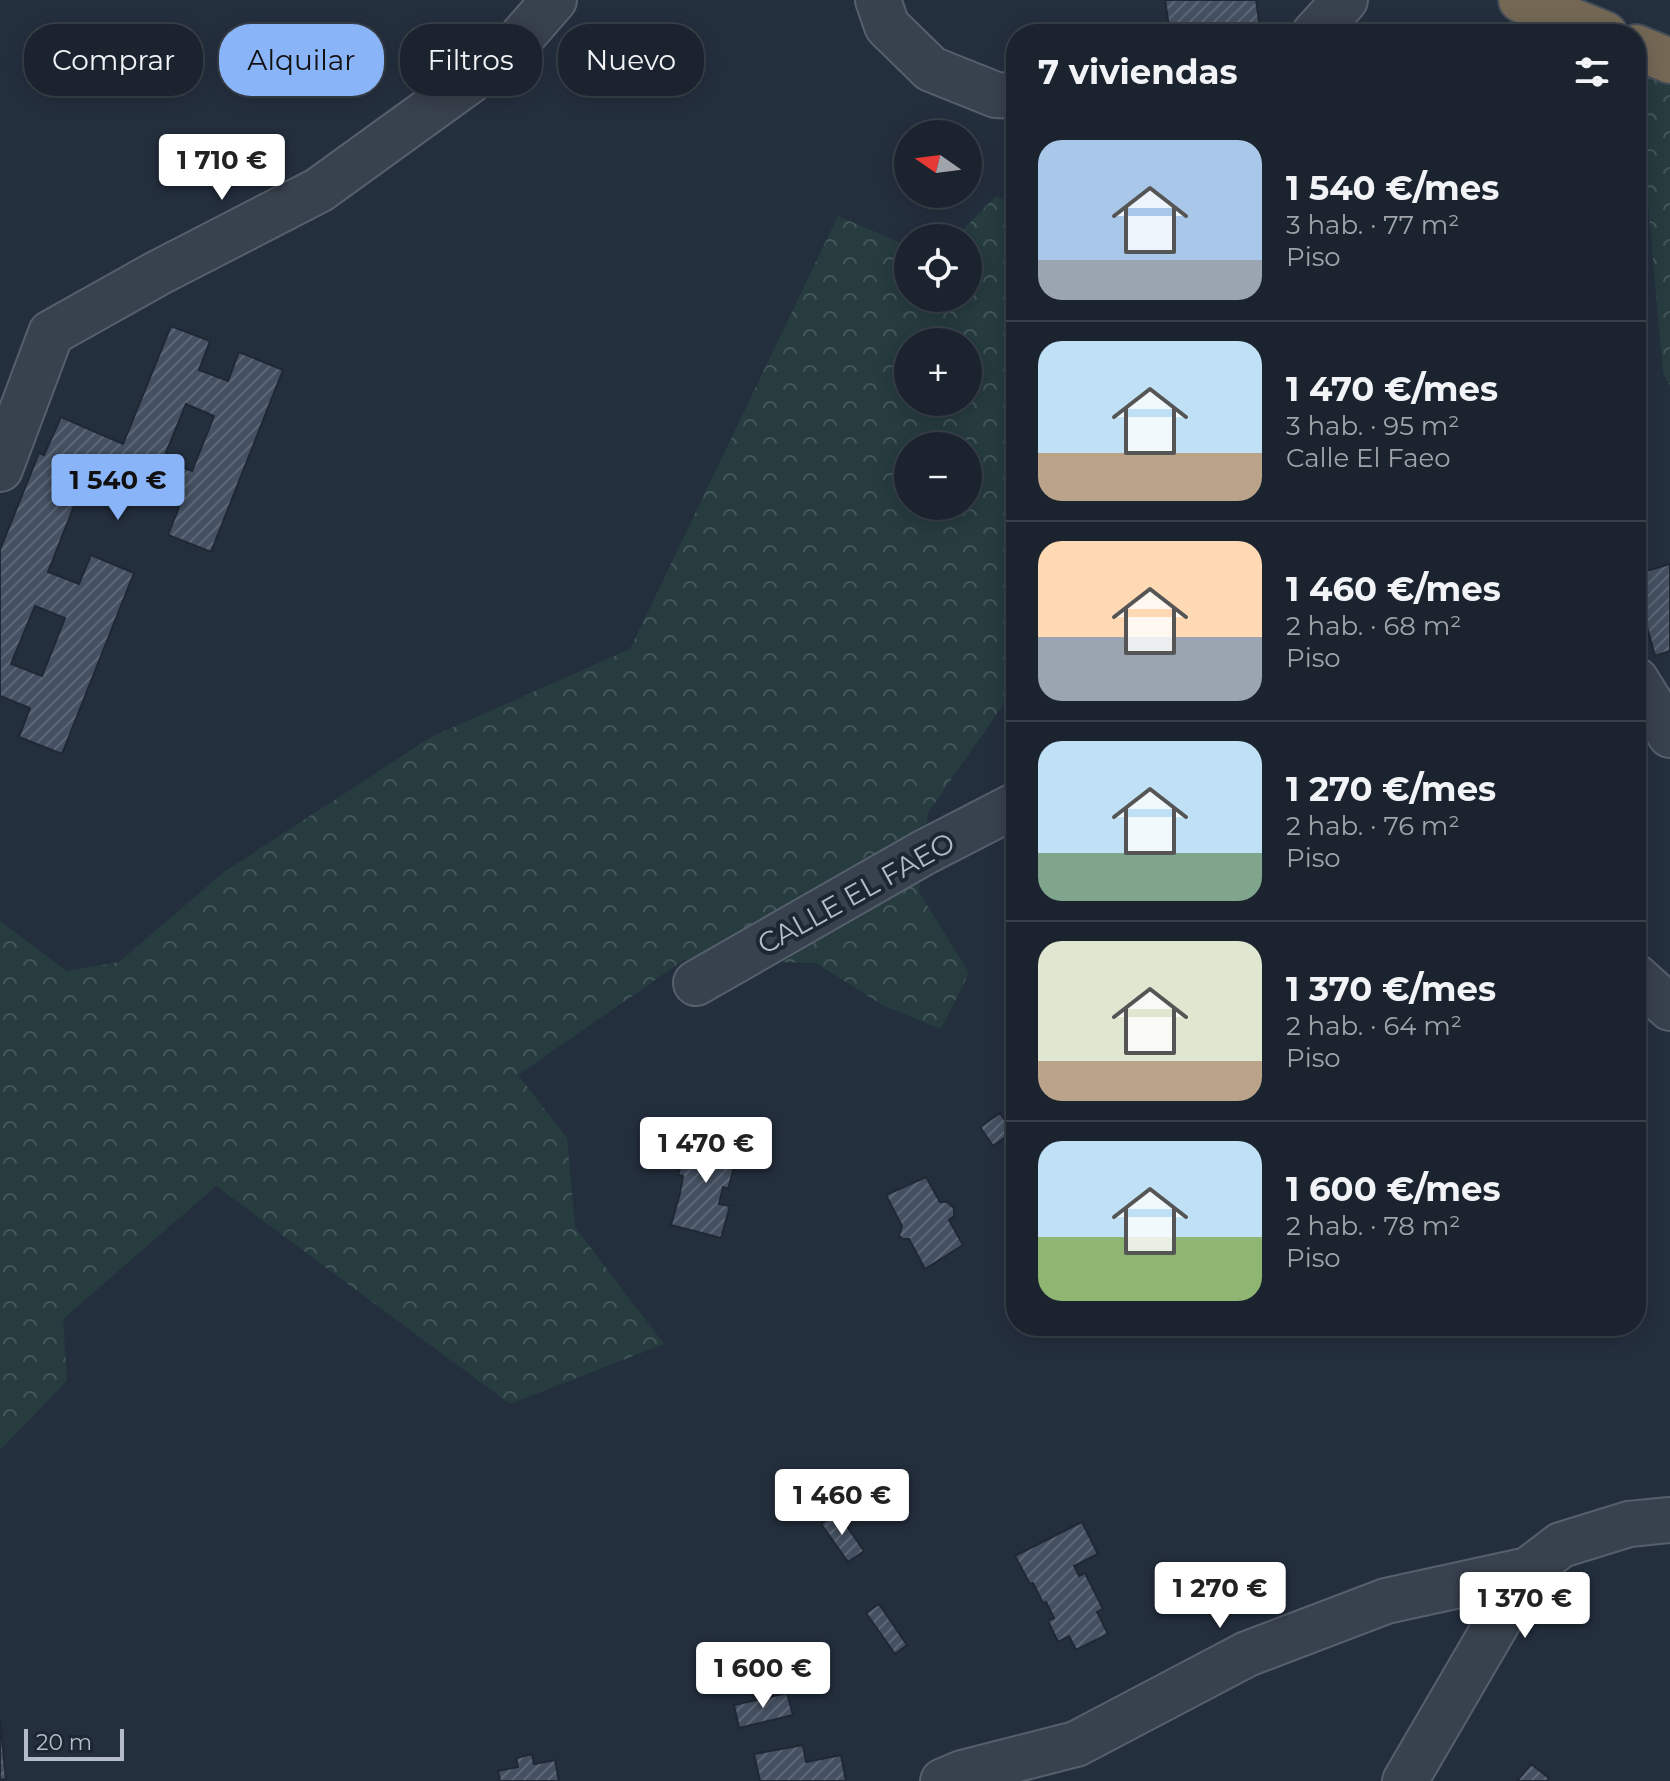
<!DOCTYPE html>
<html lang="es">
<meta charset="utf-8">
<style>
:root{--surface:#1b232e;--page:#242b36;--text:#f1f3f6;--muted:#a0a4aa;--line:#39404a;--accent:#8ab4f8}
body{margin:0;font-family:Montserrat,sans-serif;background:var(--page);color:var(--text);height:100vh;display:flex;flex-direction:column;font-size:30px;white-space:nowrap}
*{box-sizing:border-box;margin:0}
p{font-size:26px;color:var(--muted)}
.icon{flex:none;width:44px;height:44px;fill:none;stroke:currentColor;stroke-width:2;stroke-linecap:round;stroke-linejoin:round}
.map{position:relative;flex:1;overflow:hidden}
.sheet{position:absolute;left:1006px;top:24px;width:640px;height:1312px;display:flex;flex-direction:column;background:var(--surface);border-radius:32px;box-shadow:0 4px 20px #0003,0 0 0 2px var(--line)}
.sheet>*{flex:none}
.banner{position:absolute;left:24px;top:24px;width:760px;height:72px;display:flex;gap:16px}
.needle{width:52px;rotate:284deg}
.tools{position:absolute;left:894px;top:120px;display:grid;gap:16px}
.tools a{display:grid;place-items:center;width:88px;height:88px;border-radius:50%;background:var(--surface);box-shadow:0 4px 20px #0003,0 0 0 2px var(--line);font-size:40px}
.scale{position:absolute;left:24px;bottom:20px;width:100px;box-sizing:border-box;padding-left:8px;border:4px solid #b4bcc9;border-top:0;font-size:22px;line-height:28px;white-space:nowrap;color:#b4bcc9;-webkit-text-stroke:6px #1d2633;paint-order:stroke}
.price{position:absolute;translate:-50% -68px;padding:0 18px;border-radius:8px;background:#fff;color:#222;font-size:26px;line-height:52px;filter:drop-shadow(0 2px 4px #0008)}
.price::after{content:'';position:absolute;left:50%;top:48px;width:24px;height:18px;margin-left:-12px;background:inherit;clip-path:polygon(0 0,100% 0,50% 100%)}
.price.selected{background:var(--accent);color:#111}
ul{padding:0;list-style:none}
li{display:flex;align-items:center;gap:24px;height:200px;padding:0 32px}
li+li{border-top:2px solid var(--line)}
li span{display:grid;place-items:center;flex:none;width:224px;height:160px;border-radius:24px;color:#555}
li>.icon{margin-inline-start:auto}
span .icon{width:96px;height:96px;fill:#fffc;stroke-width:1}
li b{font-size:34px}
h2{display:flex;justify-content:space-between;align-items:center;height:96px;padding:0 32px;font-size:34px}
.tag{padding:0 28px;border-radius:32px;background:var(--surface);box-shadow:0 4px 20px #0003,0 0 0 2px var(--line);font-size:28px;line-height:72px}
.tag.selected{background:var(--accent);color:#111}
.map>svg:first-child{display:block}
.forest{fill:url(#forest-crowns);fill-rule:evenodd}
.building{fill:url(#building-hatch);stroke:#1f2835;stroke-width:2;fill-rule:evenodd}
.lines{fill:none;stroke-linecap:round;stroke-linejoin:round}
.minor-casing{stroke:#565f6c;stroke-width:48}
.highway-casing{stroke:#434c59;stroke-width:48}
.minor{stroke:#38414e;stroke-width:44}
.highway{stroke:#746855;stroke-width:44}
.labels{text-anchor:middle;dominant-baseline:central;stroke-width:8;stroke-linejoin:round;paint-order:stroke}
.street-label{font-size:28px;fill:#b4bcc9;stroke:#1d2633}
</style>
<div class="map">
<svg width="1670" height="1781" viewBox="0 0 1670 1781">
<defs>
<pattern id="forest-crowns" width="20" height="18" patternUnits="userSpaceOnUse" patternTransform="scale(2)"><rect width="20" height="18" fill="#263c3f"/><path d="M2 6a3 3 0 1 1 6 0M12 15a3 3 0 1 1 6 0" fill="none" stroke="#435659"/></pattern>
<pattern id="building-hatch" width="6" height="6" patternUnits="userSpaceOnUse" patternTransform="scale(2)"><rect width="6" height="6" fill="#455162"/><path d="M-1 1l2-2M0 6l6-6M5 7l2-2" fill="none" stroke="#5d6877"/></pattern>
</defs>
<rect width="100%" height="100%" fill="#242f3e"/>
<path class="forest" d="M 1636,69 L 1670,82 L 1670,385 L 1663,373 Z
M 996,196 L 1016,205 L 1016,686 L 928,813 L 919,892 L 969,973 L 941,1029 L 884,1006 L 816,963 L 684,960 L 518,1075 L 567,1138 L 575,1227 L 664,1344 L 510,1404 L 216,1186 L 63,1319 L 67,1381 L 0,1450 L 0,921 L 67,971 L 119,962 L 224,872 L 431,737 L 630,649 L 838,216 L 908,246 L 908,298 L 968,298 L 968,238 L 955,238 ZM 908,342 L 968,342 L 968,402 L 908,402 ZM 908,446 L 968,446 L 968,506 L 908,506 Z"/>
<path class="building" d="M 1165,0 L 1256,0 L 1260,27 L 1227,34 L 1170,34 Z
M 171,326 L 210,341 L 199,370 L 228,381 L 239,352 L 283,370 L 211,552 L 168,535 L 179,507 L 88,471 L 48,572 L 79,584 L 91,555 L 134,573 L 62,754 L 19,737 L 30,708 L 0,696 L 0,550 L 39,453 L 44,455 L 61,417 L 123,444 ZM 186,404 L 214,416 L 192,471 L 163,460 ZM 35,606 L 65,618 L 42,676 L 11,664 Z
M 1670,564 L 1670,651 L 1655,656 L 1636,587 L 1636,574 Z
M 1000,1113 L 1013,1132 L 993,1146 L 980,1127 Z
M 703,1133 L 741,1143 L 728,1189 L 723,1187 L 719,1204 L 730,1206 L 721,1238 L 671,1225 L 680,1193 L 683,1176 L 678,1175 L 687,1144 L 698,1148 Z
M 926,1177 L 940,1202 L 947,1202 L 954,1208 L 954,1216 L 949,1220 L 963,1245 L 925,1269 L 909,1239 L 903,1239 L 899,1236 L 902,1226 L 886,1195 Z
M 837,1512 L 864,1551 L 848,1562 L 821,1524 Z
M 1082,1522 L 1098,1554 L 1074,1566 L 1079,1576 L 1085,1573 L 1103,1609 L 1097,1612 L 1108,1634 L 1076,1650 L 1069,1636 L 1058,1642 L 1048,1621 L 1054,1618 L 1046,1602 L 1043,1603 L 1033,1583 L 1030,1584 L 1015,1556 Z
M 879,1604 L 907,1645 L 895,1654 L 866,1613 Z
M 787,1693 L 793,1715 L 739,1728 L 734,1705 Z
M 0,1719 L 6,1779 L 0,1780 Z
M 803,1745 L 806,1762 L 841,1755 L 846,1781 L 760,1781 L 754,1754 Z
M 532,1754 L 534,1764 L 555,1760 L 559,1781 L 500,1781 L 498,1771 L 518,1767 L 516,1758 Z
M 1531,1764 L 1549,1778 L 1547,1781 L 1517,1781 Z"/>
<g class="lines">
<defs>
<path id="minor" d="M 878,0 L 887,26 L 931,69 L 996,95 L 1016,96
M 1314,34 L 1345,0
M 0,469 L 51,333 L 158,273 L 319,190 L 507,54 L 554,0
M 1636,680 L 1670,735
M 1636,977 L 1670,1008
M 696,983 L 923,853 L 1016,805
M 943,1781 L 962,1773 L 1076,1744 L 1247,1654 L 1386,1601 L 1528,1570
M 1405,1781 L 1528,1570 L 1561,1545 L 1629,1524 L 1670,1520"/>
<path id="highway" d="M 1521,0 L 1605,34
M 1636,47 L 1670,61"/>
</defs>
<use href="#minor" class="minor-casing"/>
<use href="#highway" class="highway-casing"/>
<use href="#minor" class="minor"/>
<use href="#highway" class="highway"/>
</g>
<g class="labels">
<g class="street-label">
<text transform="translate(856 893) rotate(-29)">CALLE EL FAEO</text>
</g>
</g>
</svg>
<div class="tools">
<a><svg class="needle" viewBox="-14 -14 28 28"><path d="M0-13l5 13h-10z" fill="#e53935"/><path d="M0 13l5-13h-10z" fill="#a0a4aa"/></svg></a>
<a><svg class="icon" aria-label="locate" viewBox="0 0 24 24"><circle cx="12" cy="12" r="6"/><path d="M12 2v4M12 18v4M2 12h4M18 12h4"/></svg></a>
<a>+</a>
<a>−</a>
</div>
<div class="scale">20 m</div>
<b class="price" style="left:222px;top:202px">1 710 €</b>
<b class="price selected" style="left:118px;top:522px">1 540 €</b>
<b class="price" style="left:706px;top:1185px">1 470 €</b>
<b class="price" style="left:842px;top:1537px">1 460 €</b>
<b class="price" style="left:1220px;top:1630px">1 270 €</b>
<b class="price" style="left:1525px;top:1640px">1 370 €</b>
<b class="price" style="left:763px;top:1710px">1 600 €</b>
<div class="banner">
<a class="tag">Comprar</a>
<a class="tag selected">Alquilar</a>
<a class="tag">Filtros</a>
<a class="tag">Nuevo</a>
</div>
<section class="sheet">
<h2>7 viviendas<svg class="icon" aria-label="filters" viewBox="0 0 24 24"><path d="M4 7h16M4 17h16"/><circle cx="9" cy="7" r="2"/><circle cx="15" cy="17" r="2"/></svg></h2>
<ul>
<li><span style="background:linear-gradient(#a9c7e8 75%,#9aa5b1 0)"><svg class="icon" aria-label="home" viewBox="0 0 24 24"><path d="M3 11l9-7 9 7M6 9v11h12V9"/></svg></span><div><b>1 540 €/mes</b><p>3 hab. · 77 m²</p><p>Piso</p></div></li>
<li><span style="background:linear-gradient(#bfe0f5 70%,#b9a48a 0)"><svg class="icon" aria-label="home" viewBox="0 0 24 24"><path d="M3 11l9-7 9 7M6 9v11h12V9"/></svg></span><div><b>1 470 €/mes</b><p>3 hab. · 95 m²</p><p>Calle El Faeo</p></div></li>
<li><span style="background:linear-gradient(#ffd9b3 60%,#9aa5b1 0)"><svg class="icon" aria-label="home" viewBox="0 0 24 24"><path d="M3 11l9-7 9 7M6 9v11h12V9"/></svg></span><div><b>1 460 €/mes</b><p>2 hab. · 68 m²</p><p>Piso</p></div></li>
<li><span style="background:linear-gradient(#bfe0f5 70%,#7fa58c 0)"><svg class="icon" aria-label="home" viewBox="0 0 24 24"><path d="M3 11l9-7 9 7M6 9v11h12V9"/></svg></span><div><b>1 270 €/mes</b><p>2 hab. · 76 m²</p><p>Piso</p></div></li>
<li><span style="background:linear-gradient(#dfe7d0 75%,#b9a48a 0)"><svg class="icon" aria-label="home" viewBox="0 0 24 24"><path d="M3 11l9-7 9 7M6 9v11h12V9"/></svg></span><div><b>1 370 €/mes</b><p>2 hab. · 64 m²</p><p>Piso</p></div></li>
<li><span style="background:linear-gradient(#bfe0f5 60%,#8fb573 0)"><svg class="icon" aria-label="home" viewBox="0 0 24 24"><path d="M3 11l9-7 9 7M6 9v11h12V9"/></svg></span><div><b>1 600 €/mes</b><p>2 hab. · 78 m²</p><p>Piso</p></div></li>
</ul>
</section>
</div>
